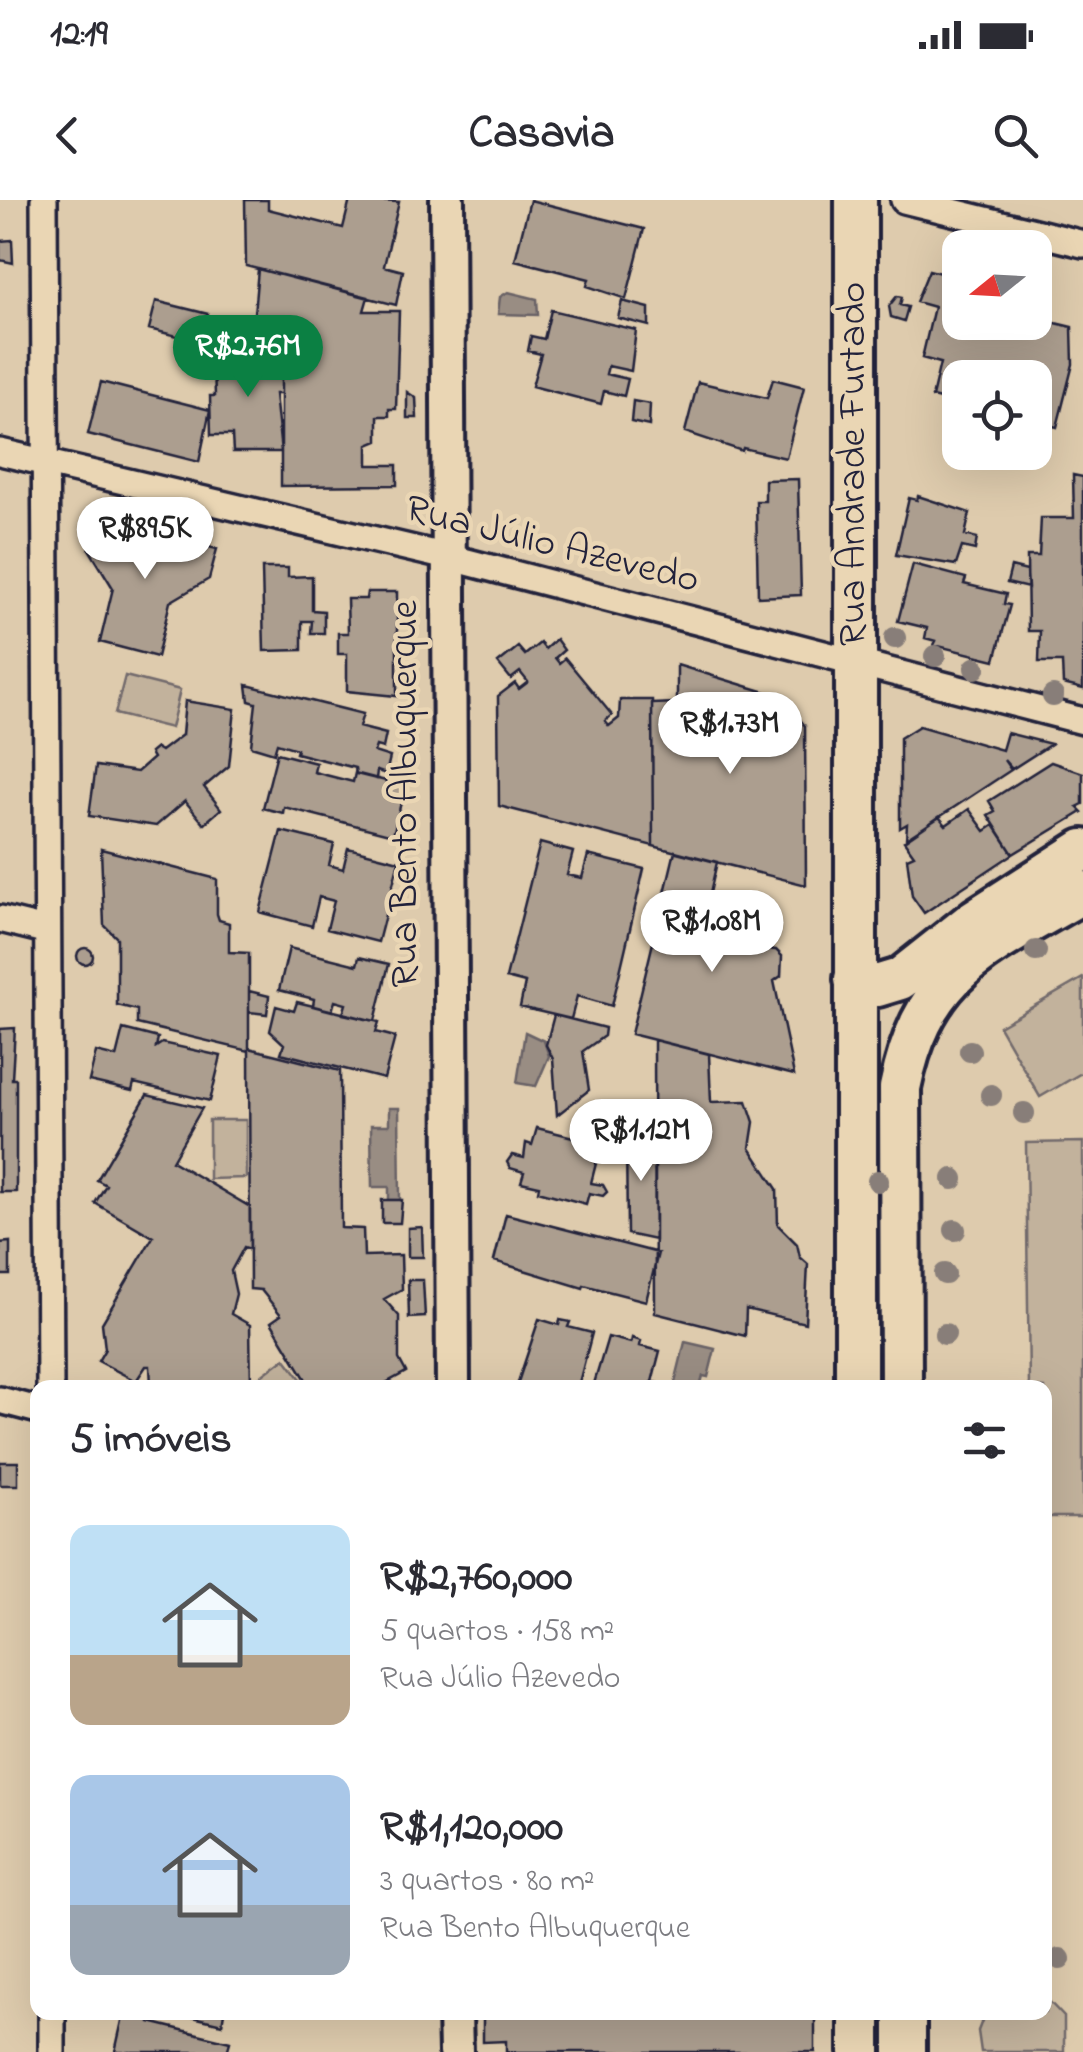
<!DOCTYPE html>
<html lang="pt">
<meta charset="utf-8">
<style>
:root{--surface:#fff;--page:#f7f7f7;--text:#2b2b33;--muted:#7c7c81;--accent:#0b8043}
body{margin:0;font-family:"Indie Flower",sans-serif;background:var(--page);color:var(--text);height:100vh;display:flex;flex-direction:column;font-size:38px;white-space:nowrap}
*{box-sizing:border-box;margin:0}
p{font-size:32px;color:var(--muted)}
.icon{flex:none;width:55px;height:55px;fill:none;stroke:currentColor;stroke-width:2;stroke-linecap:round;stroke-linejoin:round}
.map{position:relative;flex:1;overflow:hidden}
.panel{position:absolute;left:30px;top:1180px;width:1022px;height:640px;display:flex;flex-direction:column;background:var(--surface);border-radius:20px;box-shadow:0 10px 40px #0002}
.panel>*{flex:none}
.needle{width:65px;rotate:252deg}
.buttons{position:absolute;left:942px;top:30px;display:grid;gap:20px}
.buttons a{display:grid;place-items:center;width:110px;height:110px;border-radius:20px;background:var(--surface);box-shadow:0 10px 40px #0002;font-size:50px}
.price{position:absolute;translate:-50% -85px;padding:0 22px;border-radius:35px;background:#fff;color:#222;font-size:32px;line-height:65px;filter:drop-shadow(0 2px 5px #0008)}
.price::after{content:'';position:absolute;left:50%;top:60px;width:30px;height:22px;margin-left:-15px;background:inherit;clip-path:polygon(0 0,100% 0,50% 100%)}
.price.selected{background:var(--accent);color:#fff}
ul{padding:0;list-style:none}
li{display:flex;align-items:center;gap:30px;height:250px;padding:0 40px}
li span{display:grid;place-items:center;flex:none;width:280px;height:200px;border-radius:20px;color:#555}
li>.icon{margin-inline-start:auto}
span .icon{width:120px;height:120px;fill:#fffc;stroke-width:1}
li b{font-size:42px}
h2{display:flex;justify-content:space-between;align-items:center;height:120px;padding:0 40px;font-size:42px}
.status{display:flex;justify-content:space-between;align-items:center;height:70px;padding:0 50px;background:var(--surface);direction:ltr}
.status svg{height:28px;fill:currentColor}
header{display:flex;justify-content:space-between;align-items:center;height:130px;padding:0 40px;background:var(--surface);font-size:45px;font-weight:700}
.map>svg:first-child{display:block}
.green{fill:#c2b29c;stroke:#726a6c;stroke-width:2.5}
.water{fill:#998d83;stroke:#696266;stroke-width:2.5}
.building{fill:#ac9e8f;stroke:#22223b;stroke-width:2.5}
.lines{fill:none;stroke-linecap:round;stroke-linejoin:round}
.minor-casing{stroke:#22223b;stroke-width:32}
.tertiary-casing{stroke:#22223b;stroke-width:40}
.primary-casing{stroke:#22223b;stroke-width:48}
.minor{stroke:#ead6b4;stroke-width:25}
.tertiary{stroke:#ead6b4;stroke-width:32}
.primary{stroke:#ead6b4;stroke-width:40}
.tree{fill:#887e79}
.labels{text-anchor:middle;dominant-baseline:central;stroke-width:9;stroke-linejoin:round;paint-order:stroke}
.street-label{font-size:40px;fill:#22223b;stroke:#ead6b4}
</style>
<div class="status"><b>12:19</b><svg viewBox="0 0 49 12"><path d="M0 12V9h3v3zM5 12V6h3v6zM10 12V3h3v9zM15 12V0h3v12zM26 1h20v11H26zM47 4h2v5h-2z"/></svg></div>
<header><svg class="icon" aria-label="back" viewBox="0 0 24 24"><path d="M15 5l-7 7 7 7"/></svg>Casavia<svg class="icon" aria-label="search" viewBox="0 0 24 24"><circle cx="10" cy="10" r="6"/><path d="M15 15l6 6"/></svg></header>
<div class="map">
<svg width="1083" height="1852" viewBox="0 0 1083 1852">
<rect width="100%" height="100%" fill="#decbad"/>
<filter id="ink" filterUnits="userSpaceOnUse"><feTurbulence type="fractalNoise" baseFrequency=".01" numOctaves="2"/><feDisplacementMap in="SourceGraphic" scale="20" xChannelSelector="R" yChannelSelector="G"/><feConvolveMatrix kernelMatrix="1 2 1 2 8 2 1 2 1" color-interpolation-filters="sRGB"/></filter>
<g filter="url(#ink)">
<path class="green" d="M 125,476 L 180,490 L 171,528 L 115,514 Z
M 1083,778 L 1083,872 L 1040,897 L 999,826 Z
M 209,920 L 246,920 L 246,978 L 209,979 Z
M 1083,942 L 1083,1317 L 1045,1317 L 1045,1188 L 1029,1187 L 1026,943 Z
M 285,1158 L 307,1187 L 255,1187 L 252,1183 Z
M 1045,1797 L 1064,1817 L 1064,1852 L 981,1852 L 978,1831 L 985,1813 L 1045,1812 Z"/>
<path class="water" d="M 508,92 L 537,99 L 538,115 L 498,114 L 500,97 Z
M 525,832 L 544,841 L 549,856 L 536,886 L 517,883 Z
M 389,908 L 399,908 L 400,1000 L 389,1000 L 389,987 L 372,987 L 371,925 L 389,925 Z
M 685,1142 L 715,1149 L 708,1177 L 703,1176 L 700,1187 L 674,1187 Z"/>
<path class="building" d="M 245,0 L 268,0 L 268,9 L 343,28 L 350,0 L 399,2 L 384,66 L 403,71 L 396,105 L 246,66 Z
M 530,0 L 644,29 L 626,99 L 587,86 L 589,79 L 515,60 Z
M 12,40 L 13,63 L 0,60 L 0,41 Z
M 258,69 L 368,97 L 364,111 L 399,111 L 396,209 L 389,209 L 389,216 L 378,216 L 378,241 L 368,245 L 368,265 L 397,265 L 397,285 L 281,286 L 281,145 L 268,146 L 268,129 L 253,125 Z
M 929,70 L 960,78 L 960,122 L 1035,122 L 1035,118 L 1072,127 L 1073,164 L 1057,227 L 1035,222 L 1035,178 L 960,178 L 960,204 L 932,197 L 940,163 L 922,158 L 934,107 L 916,102 Z
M 897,96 L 902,97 L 900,105 L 908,107 L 904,121 L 891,117 L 889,106 Z
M 156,101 L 208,114 L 201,142 L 149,129 Z
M 622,101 L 649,108 L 649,126 L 618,118 Z
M 551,110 L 636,130 L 631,171 L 608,166 L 606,174 L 628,179 L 624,196 L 604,191 L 601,204 L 532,186 L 541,154 L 528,151 L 531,136 L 544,139 Z
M 281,151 L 281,194 L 275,194 L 281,252 L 233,252 L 232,235 L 211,235 L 210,196 L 215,196 L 214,167 L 220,167 L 220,152 Z
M 773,179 L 804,187 L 786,258 L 743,248 L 742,251 L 685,232 L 698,182 L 767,198 Z
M 101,182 L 210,210 L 199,262 L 88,234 Z
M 407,192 L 416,198 L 417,218 L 407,218 Z
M 633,201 L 650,204 L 649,226 L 631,222 Z
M 1073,275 L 1083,277 L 1083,489 L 1063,484 L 1062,462 L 1039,462 L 1040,431 L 1028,431 L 1027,356 L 1039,356 L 1041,318 L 1074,318 Z
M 798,279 L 801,395 L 758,397 L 756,301 L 765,301 L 765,280 Z
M 918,296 L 970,313 L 965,335 L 977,338 L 975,350 L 962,347 L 956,365 L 896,355 L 909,298 L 917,300 Z
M 96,320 L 217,349 L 209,379 L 170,402 L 157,457 L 100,442 L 113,388 L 89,349 Z
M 913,364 L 966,378 L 964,384 L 1006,394 L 1004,404 L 1010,405 L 995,460 L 934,445 L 936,441 L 925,438 L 927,428 L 898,421 Z
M 1011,367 L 1027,371 L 1028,388 L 1007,383 Z
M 262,368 L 288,368 L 288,377 L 312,376 L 312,410 L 324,411 L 324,433 L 311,433 L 312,421 L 302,421 L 302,450 L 264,451 Z
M 367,392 L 397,392 L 397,496 L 347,491 L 347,454 L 338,454 L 338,433 L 348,433 L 347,399 L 366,399 Z
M 556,439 L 564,450 L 555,458 L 559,463 L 565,458 L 612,515 L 605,521 L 609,526 L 619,518 L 620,500 L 652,500 L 653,646 L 499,606 L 498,496 L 515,483 L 519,489 L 528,482 L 520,472 L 511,479 L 498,463 L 518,447 L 525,455 L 540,443 L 545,449 Z
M 677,465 L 782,497 L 805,526 L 806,685 L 653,646 L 652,504 L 677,503 Z
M 247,485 L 363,514 L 359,527 L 386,534 L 383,548 L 376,546 L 374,552 L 390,557 L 386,574 L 377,571 L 376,579 L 356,574 L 355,568 L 296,553 L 297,549 L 277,543 L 274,553 L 251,546 L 256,503 L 249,501 Z
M 185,501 L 235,509 L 229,566 L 204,587 L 221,609 L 204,624 L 185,601 L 156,626 L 89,616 L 96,566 L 137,572 L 153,558 L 150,553 L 156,548 L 161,551 L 182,535 Z
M 919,526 L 1002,550 L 1007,533 L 1051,544 L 1012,569 L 1004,560 L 1011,570 L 906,639 L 907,624 L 900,628 L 900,538 Z
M 277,553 L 316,563 L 314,572 L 353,582 L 355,573 L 405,586 L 393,635 L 284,607 L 283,613 L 263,608 Z
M 1051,562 L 1083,573 L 1083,604 L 1077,607 L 1082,612 L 1013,654 L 988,615 L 995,611 L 989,601 Z
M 969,609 L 985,631 L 994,625 L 1013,654 L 924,713 L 912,696 L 907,658 L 914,655 L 904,641 L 939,617 L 946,625 Z
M 281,631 L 334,644 L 329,665 L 343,669 L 348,648 L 399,661 L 378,742 L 327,729 L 334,701 L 319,697 L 312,726 L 260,712 Z
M 540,643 L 573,652 L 567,675 L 582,678 L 588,655 L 644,669 L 612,806 L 577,796 L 571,819 L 520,807 L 525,783 L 506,778 Z
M 101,649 L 217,679 L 217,714 L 219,720 L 229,723 L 229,752 L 249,753 L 249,851 L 137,824 L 137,810 L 117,805 L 117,738 L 104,725 Z
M 675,651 L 717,662 L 710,693 L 750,700 L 765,749 L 776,750 L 782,756 L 781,776 L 774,781 L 794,875 L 631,834 Z
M77 756a8 8 0 1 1 16 0a8 8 0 1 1-16 0Z
M 289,748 L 357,765 L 359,757 L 389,764 L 375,821 L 343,814 L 346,804 L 335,801 L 332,811 L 313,806 L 314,799 L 279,790 Z
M 249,791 L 269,796 L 267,814 L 249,812 Z
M 297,802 L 379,822 L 376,832 L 395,837 L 384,879 L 281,853 L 284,844 L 270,831 L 276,806 L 294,811 Z
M 554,815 L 605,828 L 604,836 L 583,851 L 589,890 L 557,915 L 553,859 L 546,845 Z
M 15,828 L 12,879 L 16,879 L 16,992 L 0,992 L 0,829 Z
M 123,829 L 158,838 L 156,847 L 162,843 L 221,856 L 210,901 L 134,883 L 132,891 L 89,881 L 96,852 L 116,857 Z
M 654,840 L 709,854 L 711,902 L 747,901 L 754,922 L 750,948 L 777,989 L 778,1025 L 797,1044 L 800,1057 L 808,1064 L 805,1123 L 746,1109 L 745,1136 L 655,1113 Z
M 249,848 L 340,871 L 341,1028 L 363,1029 L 364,1056 L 401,1055 L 402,1089 L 384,1099 L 399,1116 L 399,1159 L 406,1172 L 384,1184 L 387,1188 L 311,1188 L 271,1122 L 281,1115 L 261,1090 L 250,1089 Z
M 147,895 L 202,908 L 172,961 L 250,1007 L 250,1049 L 244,1047 L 231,1071 L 236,1094 L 231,1114 L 250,1125 L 251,1188 L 160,1188 L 151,1185 L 150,1166 L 146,1166 L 136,1181 L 98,1161 L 105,1149 L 102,1123 L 153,1037 L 95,1003 L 106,985 L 97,980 Z
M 537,928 L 601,944 L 591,983 L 603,985 L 607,992 L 603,996 L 589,993 L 586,1004 L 538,991 L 539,986 L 521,982 L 524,972 L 510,968 L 507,962 L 512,955 L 524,958 L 526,943 L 532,945 Z
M 655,931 L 655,1040 L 627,1034 L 626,932 Z
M 382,1000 L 402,1000 L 400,1023 L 382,1023 Z
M 506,1014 L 658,1053 L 646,1101 L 584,1085 L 583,1088 L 494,1061 Z
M 422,1027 L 423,1057 L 408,1057 L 408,1028 Z
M 10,1042 L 10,1075 L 0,1075 L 0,1043 Z
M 408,1080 L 423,1080 L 425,1117 L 409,1118 Z
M 539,1119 L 559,1125 L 560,1120 L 570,1122 L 568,1127 L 592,1133 L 579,1183 L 593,1187 L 608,1137 L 631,1143 L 632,1138 L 641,1141 L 640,1146 L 660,1151 L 652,1182 L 657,1183 L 656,1188 L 516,1188 Z
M 0,1262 L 18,1262 L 18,1285 L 0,1285 Z
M 124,1812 L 151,1814 L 150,1822 L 230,1842 L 227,1852 L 115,1852 Z
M 172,1812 L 224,1812 L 222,1824 Z
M 483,1812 L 815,1812 L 815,1852 L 506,1852 L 506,1841 L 483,1842 Z"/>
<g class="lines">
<defs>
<path id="minor" d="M 44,0 L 50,1188
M 904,0 L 1083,44
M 0,252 L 448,357 L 1083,521
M 0,719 L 45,730
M 0,1200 L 38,1210
M 52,1812 L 52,1852"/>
<path id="tertiary" d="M 447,0 L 453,1188
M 455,1812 L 456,1852"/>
<path id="primary" d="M 855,779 L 877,786 L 900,779 L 976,719 L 1083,650
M 856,1188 L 856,0
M 901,1188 L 900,888 C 924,768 986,749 1083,692
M 860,1812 L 860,1852
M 905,1812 L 905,1852"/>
</defs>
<use href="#minor" class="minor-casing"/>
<use href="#tertiary" class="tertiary-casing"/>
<use href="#primary" class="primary-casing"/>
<use href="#minor" class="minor"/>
<use href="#tertiary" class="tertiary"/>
<use href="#primary" class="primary"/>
</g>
<g class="tree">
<circle cx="895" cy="438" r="11"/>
<circle cx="935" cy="456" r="11"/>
<circle cx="975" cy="468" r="11"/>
<circle cx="1053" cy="496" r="11"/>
<circle cx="1036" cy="751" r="11"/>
<circle cx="970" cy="851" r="11"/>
<circle cx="991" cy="895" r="11"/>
<circle cx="1024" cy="913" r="11"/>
<circle cx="953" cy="979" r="11"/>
<circle cx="878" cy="981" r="11"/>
<circle cx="955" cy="1030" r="11"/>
<circle cx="945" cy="1074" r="11"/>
<circle cx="945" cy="1134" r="11"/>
<circle cx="1060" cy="1759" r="11"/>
</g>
</g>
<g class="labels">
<g class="street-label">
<text transform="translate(854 264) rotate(-90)">Rua Andrade Furtado</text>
<text transform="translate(552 346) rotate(14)">Rua Júlio Azevedo</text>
<text transform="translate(406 594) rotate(-90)">Rua Bento Albuquerque</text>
</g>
</g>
</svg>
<div class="buttons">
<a><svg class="needle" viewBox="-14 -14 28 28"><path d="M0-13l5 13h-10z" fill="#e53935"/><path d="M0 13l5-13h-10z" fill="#7c7c81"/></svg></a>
<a><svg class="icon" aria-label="locate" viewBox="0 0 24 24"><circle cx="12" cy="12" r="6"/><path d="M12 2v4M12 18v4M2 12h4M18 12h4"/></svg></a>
</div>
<b class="price selected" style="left:248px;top:200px">R$2.76M</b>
<b class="price" style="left:145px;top:382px">R$895K</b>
<b class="price" style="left:730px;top:577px">R$1.73M</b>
<b class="price" style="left:712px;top:775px">R$1.08M</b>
<b class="price" style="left:641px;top:984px">R$1.12M</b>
<section class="panel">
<h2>5 imóveis<svg class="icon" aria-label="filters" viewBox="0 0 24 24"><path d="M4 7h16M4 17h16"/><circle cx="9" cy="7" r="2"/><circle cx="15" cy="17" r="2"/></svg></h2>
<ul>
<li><span style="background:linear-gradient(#bfe0f5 65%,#b9a48a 0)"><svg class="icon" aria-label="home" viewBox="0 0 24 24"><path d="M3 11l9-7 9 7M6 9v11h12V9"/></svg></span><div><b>R$2,760,000</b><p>5 quartos · 158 m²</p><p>Rua Júlio Azevedo</p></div></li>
<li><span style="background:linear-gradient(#a9c7e8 65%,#9aa5b1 0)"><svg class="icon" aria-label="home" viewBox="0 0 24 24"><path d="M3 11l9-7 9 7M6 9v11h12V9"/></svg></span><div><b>R$1,120,000</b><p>3 quartos · 80 m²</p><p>Rua Bento Albuquerque</p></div></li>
</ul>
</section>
</div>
